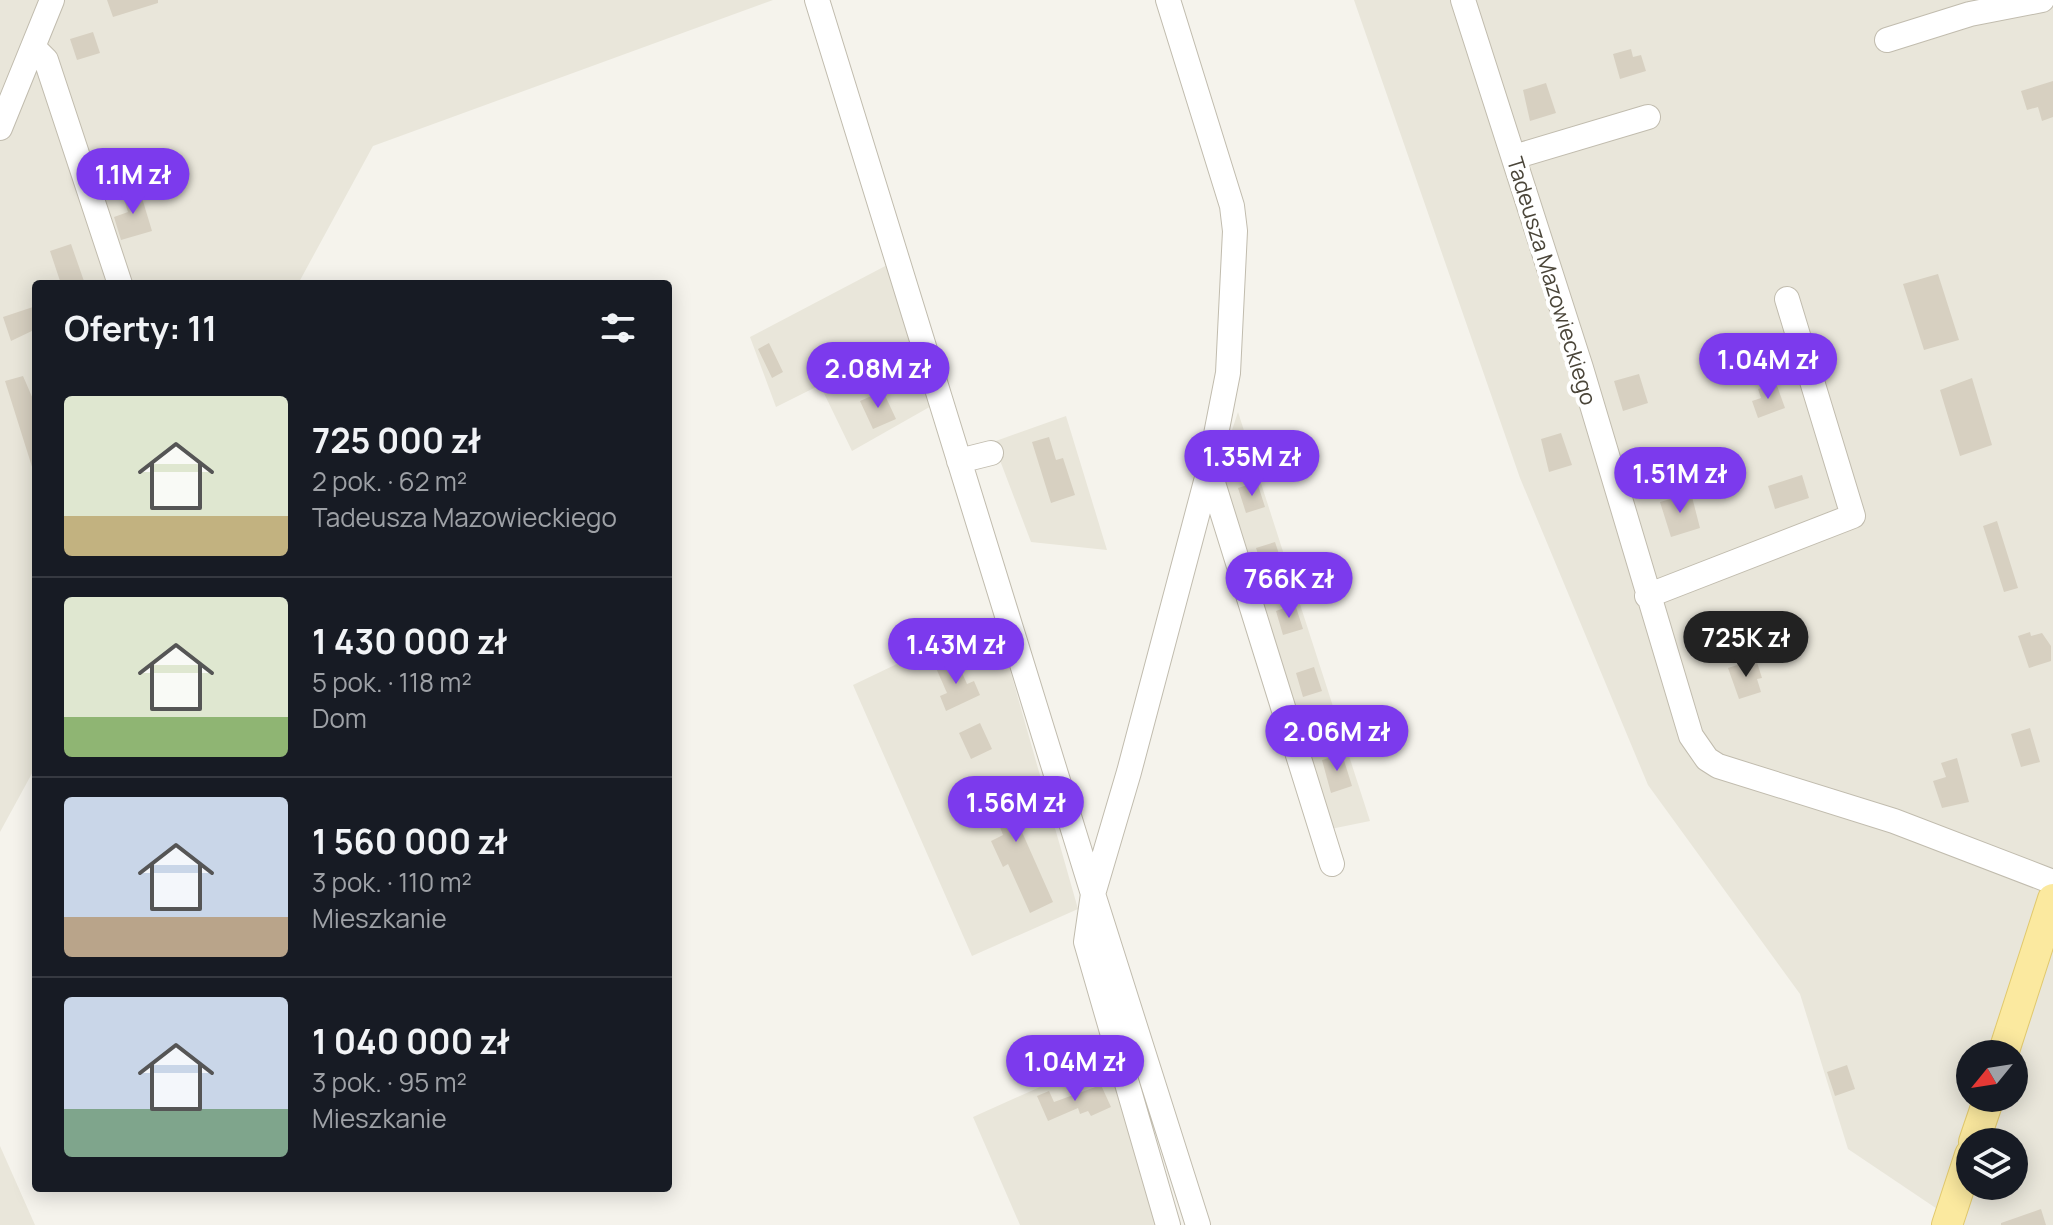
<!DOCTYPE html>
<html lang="pl">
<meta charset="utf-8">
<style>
:root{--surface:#171b24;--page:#242831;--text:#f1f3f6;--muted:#9ea1a6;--line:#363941;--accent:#7c3aed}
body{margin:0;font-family:Manrope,sans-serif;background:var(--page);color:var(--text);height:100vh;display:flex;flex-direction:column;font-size:30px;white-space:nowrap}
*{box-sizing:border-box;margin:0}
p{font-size:26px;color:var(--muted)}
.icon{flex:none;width:44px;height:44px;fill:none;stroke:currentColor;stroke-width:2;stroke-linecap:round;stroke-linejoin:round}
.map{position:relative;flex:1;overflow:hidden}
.side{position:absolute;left:32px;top:280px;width:640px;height:912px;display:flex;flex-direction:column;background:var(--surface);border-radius:8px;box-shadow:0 4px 20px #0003}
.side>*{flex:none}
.needle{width:52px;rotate:240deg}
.controls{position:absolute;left:1956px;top:1040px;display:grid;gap:16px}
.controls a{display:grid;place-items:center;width:72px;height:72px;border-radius:50%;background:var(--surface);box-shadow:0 4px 20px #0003;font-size:40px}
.price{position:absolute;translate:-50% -68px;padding:0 18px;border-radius:28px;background:var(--accent);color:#fff;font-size:26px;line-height:52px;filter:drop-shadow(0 2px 4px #0008)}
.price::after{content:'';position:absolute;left:50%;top:48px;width:24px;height:18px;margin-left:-12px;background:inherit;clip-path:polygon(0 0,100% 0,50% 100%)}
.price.on{background:#222;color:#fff}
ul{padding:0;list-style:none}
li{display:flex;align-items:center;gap:24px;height:200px;padding:0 32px}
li+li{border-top:2px solid var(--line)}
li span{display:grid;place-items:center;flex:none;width:224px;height:160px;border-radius:8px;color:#555}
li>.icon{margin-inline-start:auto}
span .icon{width:96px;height:96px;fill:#fffc;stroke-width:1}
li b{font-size:34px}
h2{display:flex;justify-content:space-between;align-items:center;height:96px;padding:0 32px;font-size:34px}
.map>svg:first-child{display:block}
.residential{fill:#e9e6da;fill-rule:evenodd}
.building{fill:#d7d0c1}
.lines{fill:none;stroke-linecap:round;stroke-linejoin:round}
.minor-casing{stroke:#c1bcae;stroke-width:26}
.major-casing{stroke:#e1c96e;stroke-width:32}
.minor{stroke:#fff;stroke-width:24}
.major{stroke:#fbe99f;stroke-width:30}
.labels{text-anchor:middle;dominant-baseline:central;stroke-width:8;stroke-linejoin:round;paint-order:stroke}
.street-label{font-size:22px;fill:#4a4539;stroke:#fff}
</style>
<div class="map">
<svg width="2053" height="1225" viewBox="0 0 2053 1225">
<rect width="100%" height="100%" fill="#f5f3ec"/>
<path class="residential" d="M 0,0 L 773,0 L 373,146 L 298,284 L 36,284 L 36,766 L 0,832 Z
M 1354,0 L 2053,0 L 2053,1225 L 1961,1225 L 1848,1149 L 1800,994 L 1648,785 L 1520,478 ZM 1970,1054 L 2014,1054 L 2014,1098 L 1970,1098 ZM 1970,1142 L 2014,1142 L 2014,1186 L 1970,1186 Z
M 891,263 L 933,405 L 852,451 L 820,385 L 776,407 L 750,337 Z
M 1238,412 L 1370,821 L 1316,832 L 1209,499 Z
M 1066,416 L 1107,550 L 1031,542 L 993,442 Z
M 995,617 L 1078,909 L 972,956 L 853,685 Z
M 1107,1057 L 1157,1225 L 1020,1225 L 973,1117 Z
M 0,1146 L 35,1225 L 0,1225 Z"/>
<path class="building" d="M 107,0 L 158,0 L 158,3 L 113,17 Z
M 93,32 L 100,53 L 77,60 L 70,39 Z
M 1631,49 L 1633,57 L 1641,55 L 1646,71 L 1620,79 L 1613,54 Z
M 2053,81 L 2053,117 L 2042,121 L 2038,107 L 2027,110 L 2021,91 Z
M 1546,83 L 1556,113 L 1530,121 L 1523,90 Z
M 139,188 L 152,231 L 121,240 L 114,217 L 128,212 L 122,193 Z
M 71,244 L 85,284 L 61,284 L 50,251 Z
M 1938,274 L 1959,340 L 1924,350 L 1903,284 Z
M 33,307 L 36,329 L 11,341 L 3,317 Z
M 769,343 L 783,372 L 772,378 L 758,349 Z
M 1639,374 L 1648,403 L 1623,411 L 1614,381 Z
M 23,376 L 36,406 L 36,470 L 33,470 L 5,381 Z
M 1972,378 L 1992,445 L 1960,456 L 1940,390 Z
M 1776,383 L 1785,408 L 1758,418 L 1752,401 L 1761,398 L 1758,389 Z
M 883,391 L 896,419 L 873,429 L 860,401 Z
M 1561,433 L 1572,465 L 1549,472 L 1541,439 Z
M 1049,437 L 1056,460 L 1063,458 L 1075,495 L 1051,503 L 1032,442 Z
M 1802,475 L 1809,498 L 1775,509 L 1768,486 Z
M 1257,482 L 1265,507 L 1246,513 L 1238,488 Z
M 1691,493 L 1700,528 L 1671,537 L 1660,502 Z
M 1997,521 L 2018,588 L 2004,592 L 1983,526 Z
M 1275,542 L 1283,566 L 1264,572 L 1256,548 Z
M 1295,604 L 1303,629 L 1283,635 L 1276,611 Z
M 2030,632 L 2031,636 L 2042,633 L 2051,646 L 2051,661 L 2029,668 L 2018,636 Z
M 956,659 L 967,684 L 974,681 L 980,695 L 946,711 L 940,696 L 947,693 L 936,668 Z
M 1756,659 L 1762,678 L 1757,679 L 1761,692 L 1739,699 L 1728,668 Z
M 1314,667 L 1322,691 L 1303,697 L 1296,673 Z
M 980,723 L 992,749 L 971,759 L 959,733 Z
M 2030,728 L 2040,762 L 2021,767 L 2011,734 Z
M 1342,754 L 1352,786 L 1331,793 L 1322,760 Z
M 1957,758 L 1969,802 L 1942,808 L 1933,781 L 1946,777 L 1941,763 Z
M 1017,781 L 1028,808 L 1014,814 L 1053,902 L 1030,913 L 1008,864 L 1003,867 L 991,841 L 1003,835 L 994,811 L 986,814 L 980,798 L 991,794 L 989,789 Z
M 1847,1065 L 1855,1089 L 1835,1096 L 1827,1072 Z
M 1101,1085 L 1111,1107 L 1091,1116 L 1088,1111 L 1080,1114 L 1078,1108 L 1048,1121 L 1037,1096 L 1049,1091 L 1054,1102 Z
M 2041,1209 L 2046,1225 L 2001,1225 L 2001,1223 Z"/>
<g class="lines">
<defs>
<path id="minor" d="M 817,0 L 1093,894 L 1086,942 L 1168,1225
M 1168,0 L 1232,206 L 1235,231 L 1228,373 L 1209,470 L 1129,772 L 1093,894 L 1198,1225
M 1463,0 L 1581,368 L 1691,736 L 1707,759 L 1718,766 L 1894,821 L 2053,882
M 1887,40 L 1970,14 L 2042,0
M 33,47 L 46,60 L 120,284
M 0,128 L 52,0
M 1514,157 L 1648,117
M 959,461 L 991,453
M 1209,470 L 1332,864
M 1647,596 L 1853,516 L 1787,299"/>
<path id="major" d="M 2003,1054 L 2053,899
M 1974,1142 L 1989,1098
M 1947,1225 L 1970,1155"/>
</defs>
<use href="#minor" class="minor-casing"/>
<use href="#major" class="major-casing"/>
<use href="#minor" class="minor"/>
<use href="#major" class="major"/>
</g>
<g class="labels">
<g class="street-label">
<text transform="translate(1552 281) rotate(73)">Tadeusza Mazowieckiego</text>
</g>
</g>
</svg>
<div class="controls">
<a><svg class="needle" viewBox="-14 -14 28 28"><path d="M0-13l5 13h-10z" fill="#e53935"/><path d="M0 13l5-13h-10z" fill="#9ea1a6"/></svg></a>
<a><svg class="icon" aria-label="layers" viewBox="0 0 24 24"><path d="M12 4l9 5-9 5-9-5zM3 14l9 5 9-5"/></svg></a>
</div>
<b class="price" style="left:133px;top:216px">1.1M zł</b>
<b class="price" style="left:1768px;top:401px">1.04M zł</b>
<b class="price" style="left:878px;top:410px">2.08M zł</b>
<b class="price" style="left:1252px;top:498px">1.35M zł</b>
<b class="price" style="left:1680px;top:515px">1.51M zł</b>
<b class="price" style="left:1289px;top:620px">766K zł</b>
<b class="price on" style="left:1746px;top:679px">725K zł</b>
<b class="price" style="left:956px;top:686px">1.43M zł</b>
<b class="price" style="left:1337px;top:773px">2.06M zł</b>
<b class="price" style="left:1016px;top:844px">1.56M zł</b>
<b class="price" style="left:1075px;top:1103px">1.04M zł</b>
<section class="side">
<h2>Oferty: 11<svg class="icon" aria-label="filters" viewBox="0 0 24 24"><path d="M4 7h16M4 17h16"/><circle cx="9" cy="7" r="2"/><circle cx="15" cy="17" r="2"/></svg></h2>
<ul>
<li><span style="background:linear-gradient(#dfe7d0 75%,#c2b280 0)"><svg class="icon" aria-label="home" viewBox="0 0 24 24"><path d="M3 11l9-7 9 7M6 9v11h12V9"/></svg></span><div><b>725 000 zł</b><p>2 pok. · 62 m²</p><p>Tadeusza Mazowieckiego</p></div></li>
<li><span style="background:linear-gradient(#dfe7d0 75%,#8fb573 0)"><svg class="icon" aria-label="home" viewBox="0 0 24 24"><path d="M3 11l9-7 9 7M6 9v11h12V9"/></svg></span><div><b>1 430 000 zł</b><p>5 pok. · 118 m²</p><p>Dom</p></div></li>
<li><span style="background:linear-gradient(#c9d6e8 75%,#b9a48a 0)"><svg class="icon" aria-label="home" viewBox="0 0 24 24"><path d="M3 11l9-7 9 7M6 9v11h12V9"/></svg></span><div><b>1 560 000 zł</b><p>3 pok. · 110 m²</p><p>Mieszkanie</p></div></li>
<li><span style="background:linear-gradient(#c9d6e8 70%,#7fa58c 0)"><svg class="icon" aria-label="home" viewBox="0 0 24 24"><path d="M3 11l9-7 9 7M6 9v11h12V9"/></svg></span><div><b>1 040 000 zł</b><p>3 pok. · 95 m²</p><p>Mieszkanie</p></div></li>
</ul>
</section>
</div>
